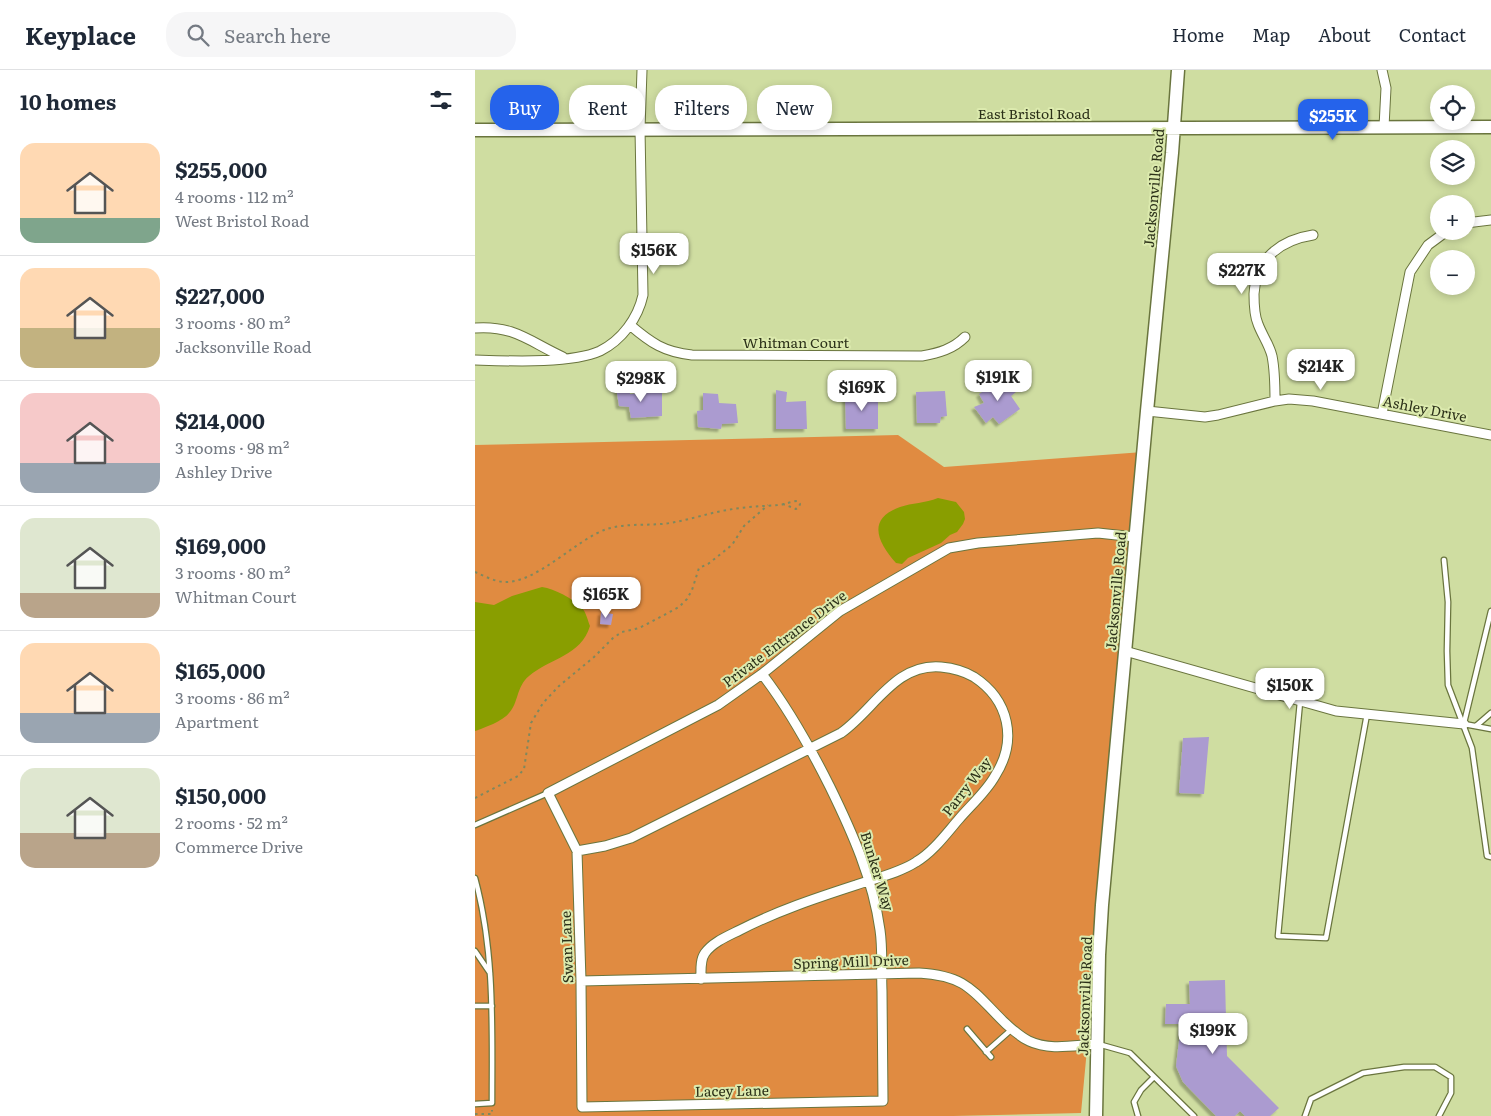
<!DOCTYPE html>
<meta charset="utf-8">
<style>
:root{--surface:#fff;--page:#f6f6f7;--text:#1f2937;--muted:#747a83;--line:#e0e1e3;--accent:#2563eb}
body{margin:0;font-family:Literata,serif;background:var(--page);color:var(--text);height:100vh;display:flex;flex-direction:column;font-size:19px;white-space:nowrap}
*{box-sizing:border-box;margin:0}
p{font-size:16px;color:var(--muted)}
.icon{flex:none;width:28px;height:28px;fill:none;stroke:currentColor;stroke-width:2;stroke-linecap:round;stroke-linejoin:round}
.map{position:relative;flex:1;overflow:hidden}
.sheet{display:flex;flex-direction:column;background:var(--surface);width:475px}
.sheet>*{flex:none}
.top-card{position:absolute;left:15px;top:15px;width:475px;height:45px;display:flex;gap:10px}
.fabs{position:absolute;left:955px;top:15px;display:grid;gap:10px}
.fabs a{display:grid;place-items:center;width:45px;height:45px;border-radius:50%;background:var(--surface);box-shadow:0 2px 8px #0003;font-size:25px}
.price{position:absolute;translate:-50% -42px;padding:0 11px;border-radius:10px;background:#fff;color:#222;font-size:16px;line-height:32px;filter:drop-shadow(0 1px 2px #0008)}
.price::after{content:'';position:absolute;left:50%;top:30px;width:15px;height:11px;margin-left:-8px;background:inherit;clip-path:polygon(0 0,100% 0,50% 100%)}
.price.current{background:var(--accent);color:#fff}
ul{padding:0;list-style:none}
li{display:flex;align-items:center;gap:15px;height:125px;padding:0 20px}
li+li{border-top:1px solid var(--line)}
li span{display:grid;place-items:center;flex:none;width:140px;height:100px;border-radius:15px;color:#555}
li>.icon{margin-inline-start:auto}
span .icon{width:60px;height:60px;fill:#fffc;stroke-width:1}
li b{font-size:21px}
h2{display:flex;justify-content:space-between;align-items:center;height:60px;padding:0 20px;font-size:21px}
.tag{padding:0 18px;border-radius:20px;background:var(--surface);box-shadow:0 2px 8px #0003;font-size:18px;line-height:45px}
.tag.current{background:var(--accent);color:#fff}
header{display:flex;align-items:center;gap:30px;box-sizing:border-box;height:70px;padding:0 25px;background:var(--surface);border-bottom:1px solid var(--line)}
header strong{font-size:24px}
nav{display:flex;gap:28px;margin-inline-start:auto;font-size:18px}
.search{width:350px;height:45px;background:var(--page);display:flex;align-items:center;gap:12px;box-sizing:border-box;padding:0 18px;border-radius:20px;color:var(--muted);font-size:19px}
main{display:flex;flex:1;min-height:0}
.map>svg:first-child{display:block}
.green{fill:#e08b41}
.water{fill:#899e00}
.building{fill:#ab9bd0;filter:url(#shadow)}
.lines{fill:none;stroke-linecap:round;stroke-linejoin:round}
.service-casing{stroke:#6a753e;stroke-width:7}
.minor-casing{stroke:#6a753e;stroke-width:11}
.secondary-casing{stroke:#6a753e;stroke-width:15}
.path{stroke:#7e885e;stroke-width:2;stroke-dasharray:2.5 4;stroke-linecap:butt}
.service{stroke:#fff;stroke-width:4.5}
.minor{stroke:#fff;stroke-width:9}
.secondary{stroke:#fff;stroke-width:12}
.labels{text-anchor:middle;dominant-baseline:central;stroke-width:4;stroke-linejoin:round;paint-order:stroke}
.street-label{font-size:14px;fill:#2c3119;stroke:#dceaae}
</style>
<header>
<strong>Keyplace</strong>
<div class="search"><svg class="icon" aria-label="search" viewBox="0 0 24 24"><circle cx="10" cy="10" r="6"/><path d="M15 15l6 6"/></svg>Search here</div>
<nav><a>Home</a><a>Map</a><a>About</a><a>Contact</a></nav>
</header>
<main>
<section class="sheet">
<h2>10 homes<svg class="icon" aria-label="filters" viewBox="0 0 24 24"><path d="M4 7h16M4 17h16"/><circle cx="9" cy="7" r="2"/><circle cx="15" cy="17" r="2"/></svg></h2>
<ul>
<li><span style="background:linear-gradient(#ffd9b3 75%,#7fa58c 0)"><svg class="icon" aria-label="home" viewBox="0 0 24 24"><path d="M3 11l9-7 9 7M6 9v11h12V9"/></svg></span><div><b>$255,000</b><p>4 rooms · 112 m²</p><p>West Bristol Road</p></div></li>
<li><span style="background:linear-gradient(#ffd9b3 60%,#c2b280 0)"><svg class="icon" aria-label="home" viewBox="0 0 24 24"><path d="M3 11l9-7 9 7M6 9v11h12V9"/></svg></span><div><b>$227,000</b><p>3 rooms · 80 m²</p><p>Jacksonville Road</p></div></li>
<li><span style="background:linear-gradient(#f6c9c9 70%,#9aa5b1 0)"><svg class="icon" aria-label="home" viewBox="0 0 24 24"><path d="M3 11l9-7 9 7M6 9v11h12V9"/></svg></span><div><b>$214,000</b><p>3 rooms · 98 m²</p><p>Ashley Drive</p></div></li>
<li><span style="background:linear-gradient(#dfe7d0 75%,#b9a48a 0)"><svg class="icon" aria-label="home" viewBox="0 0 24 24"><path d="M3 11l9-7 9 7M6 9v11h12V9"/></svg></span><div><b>$169,000</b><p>3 rooms · 80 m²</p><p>Whitman Court</p></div></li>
<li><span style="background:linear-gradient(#ffd9b3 70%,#9aa5b1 0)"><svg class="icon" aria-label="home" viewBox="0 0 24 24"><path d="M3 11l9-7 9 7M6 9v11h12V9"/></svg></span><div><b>$165,000</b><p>3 rooms · 86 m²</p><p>Apartment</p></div></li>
<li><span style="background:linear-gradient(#dfe7d0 65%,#b9a48a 0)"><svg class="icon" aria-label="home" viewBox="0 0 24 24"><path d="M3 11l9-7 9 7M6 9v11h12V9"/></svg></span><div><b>$150,000</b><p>2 rooms · 52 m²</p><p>Commerce Drive</p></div></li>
</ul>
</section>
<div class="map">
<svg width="1016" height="1046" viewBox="0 0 1016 1046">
<defs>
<filter id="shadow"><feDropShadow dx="-3" dy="3" stdDeviation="1" flood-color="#0004"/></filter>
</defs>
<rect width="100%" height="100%" fill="#cfdda1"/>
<path class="green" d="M 423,365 L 469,397 L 668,382 L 606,1043 L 478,1046 L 0,1046 L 0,375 Z"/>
<path class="water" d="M 463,428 L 481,432 L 489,442 L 490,449 L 488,454 L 482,462 L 475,465 L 466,473 L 433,488 L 427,494 L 421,493 C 403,473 391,449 425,437 C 437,433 450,433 463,428 Z
M 67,517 C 80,519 97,528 107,538 C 111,542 113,551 115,556 C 106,586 75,588 54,606 C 41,617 44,632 34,643 C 28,651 9,658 0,661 L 0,532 L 19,535 L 37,526 Z"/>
<path class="building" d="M 531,307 L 541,322 L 536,326 L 545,339 L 524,354 L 518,347 L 511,353 L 499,337 L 509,333 L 504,324 Z
M 154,316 L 155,324 L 187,321 L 187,346 L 156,348 L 154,337 L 144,336 L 141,317 Z
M 301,320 L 312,322 L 311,332 L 331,331 L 332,359 L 301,359 Z
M 470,321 L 472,346 L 466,347 L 465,353 L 442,353 L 441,322 Z
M 228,323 L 243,324 L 244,333 L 261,334 L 263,353 L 247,354 L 246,359 L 223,357 L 222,341 L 228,340 Z
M 370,324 L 403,325 L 403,359 L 371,359 Z
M 126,542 L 138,544 L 136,555 L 125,554 Z
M 734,667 L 729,724 L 704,723 L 708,668 Z
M 750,910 L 752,986 L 804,1038 L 795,1046 L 770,1046 L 765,1041 L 760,1046 L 741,1046 L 708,1012 L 701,996 L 706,954 L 690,954 L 691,934 L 715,934 L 714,911 Z"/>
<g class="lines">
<defs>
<path id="service" d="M 969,490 L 973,532 L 972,581 L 973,615 L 997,678 L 1012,786 L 1016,787
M 825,632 L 803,866 L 851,868 L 892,644
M 989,653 L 1016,541
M 989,654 L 1016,659
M 1001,656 L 1016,643
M 0,755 L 73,723
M 0,808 C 20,882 17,958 17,1033 L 0,1034
M 0,881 L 15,903
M 0,936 L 17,936
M 492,959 L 516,987
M 623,974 L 655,983 L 719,1046
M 511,982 L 537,959
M 663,1046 L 659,1032 L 666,1020 L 679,1007
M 830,1046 L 836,1029 L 888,1003 L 929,997 L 960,997 L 976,1007 L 976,1023 L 964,1046"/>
<path id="minor" d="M 907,0 L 911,18 L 909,57
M 991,153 L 1016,150
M 155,255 C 176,273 189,282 217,285 L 447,286 C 464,283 478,279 490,267
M 0,258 C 39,255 55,272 88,287
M 0,290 C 33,291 96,294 125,281 C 147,270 163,248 168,225 L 165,59 L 167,0
M 800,331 C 800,316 800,301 797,286 C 794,274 787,265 783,254 C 779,245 779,234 779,224 C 781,189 805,170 838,165
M 672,341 L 730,347 L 743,345 L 800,331 L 814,329 L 838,331 L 1016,365
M 907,344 L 935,202 L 953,175 L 972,161
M 650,581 L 861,641 L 989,654
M 287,604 C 314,639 335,677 355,717 C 377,762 398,809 405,860 C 408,880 406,900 407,921 C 407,957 408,994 408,1031 L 107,1037 L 106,911 L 102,781 L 73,723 L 243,635 L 287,604 L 365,541 L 474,478 L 503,473 L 623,463 L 660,467
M 102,781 L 130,776 L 156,768 L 366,663 C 399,640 420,593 466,597 C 477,598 489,601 499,607 C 534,630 543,670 520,706 C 511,722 496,735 484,749 C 471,764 458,782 441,792 C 424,803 401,808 381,815 C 341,828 302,841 265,860 C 253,866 238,872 230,883 C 225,890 226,900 226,909
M 106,911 L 444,903 C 493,906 498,922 530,953 C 537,959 545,967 554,971 C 575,981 600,975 622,974"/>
<path id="secondary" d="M 0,60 L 1016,57
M 621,1046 L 624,885 L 627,835 L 672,341 L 697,83 L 703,0"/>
</defs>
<use href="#service" class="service-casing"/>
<use href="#minor" class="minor-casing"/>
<use href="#secondary" class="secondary-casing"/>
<path class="path" d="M 0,502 C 9,506 19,511 28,512 C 62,514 101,469 132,459 C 154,452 178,457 200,452 C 217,449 234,443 252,440 C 269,437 287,436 305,435 C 311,434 317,431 323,431 L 325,434 L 324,437 L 321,439 L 308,434
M 0,728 L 43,706 L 49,699 L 56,653 L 68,633 L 84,616 L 119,587 L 138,568 L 147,562 L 164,558 L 176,552 L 204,537 L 212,529 L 217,520 L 224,498 L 233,494 L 257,475 L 269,456 L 293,435
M 0,1044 L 17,1044 L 17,1040"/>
<use href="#service" class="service"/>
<use href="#minor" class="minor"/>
<use href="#secondary" class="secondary"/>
</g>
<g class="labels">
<g class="street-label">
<text x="559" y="43">East Bristol Road</text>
<text transform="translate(678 118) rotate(-85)">Jacksonville Road</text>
<text x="321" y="272">Whitman Court</text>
<text transform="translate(950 338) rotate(11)">Ashley Drive</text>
<text transform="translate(640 521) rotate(-85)">Jacksonville Road</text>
<text transform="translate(309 568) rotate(-37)">Private Entrance Drive</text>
<text transform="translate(491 716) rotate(-52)">Parry Way</text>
<text transform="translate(403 801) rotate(73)">Bunker Way</text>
<text transform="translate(91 877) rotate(-92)">Swan Lane</text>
<text transform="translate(376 891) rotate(-2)">Spring Mill Drive</text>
<text transform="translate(609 926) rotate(-88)">Jacksonville Road</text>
<text transform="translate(257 1020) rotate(-1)">Lacey Lane</text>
</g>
</g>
</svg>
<div class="fabs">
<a><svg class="icon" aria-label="locate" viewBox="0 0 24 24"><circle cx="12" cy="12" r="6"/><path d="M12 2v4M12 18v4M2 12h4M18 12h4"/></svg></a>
<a><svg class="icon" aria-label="layers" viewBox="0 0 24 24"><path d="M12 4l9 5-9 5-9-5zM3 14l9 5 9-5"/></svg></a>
<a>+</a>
<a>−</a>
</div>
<b class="price current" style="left:858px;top:71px">$255K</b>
<b class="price" style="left:179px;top:205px">$156K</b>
<b class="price" style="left:767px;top:225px">$227K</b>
<b class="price" style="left:846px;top:321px">$214K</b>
<b class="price" style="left:523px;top:332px">$191K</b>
<b class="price" style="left:166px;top:333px">$298K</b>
<b class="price" style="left:387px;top:342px">$169K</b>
<b class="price" style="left:131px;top:549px">$165K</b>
<b class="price" style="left:815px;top:640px">$150K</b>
<b class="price" style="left:738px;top:985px">$199K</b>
<div class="top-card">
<a class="tag current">Buy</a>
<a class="tag">Rent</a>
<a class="tag">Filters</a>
<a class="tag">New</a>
</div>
</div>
</main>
